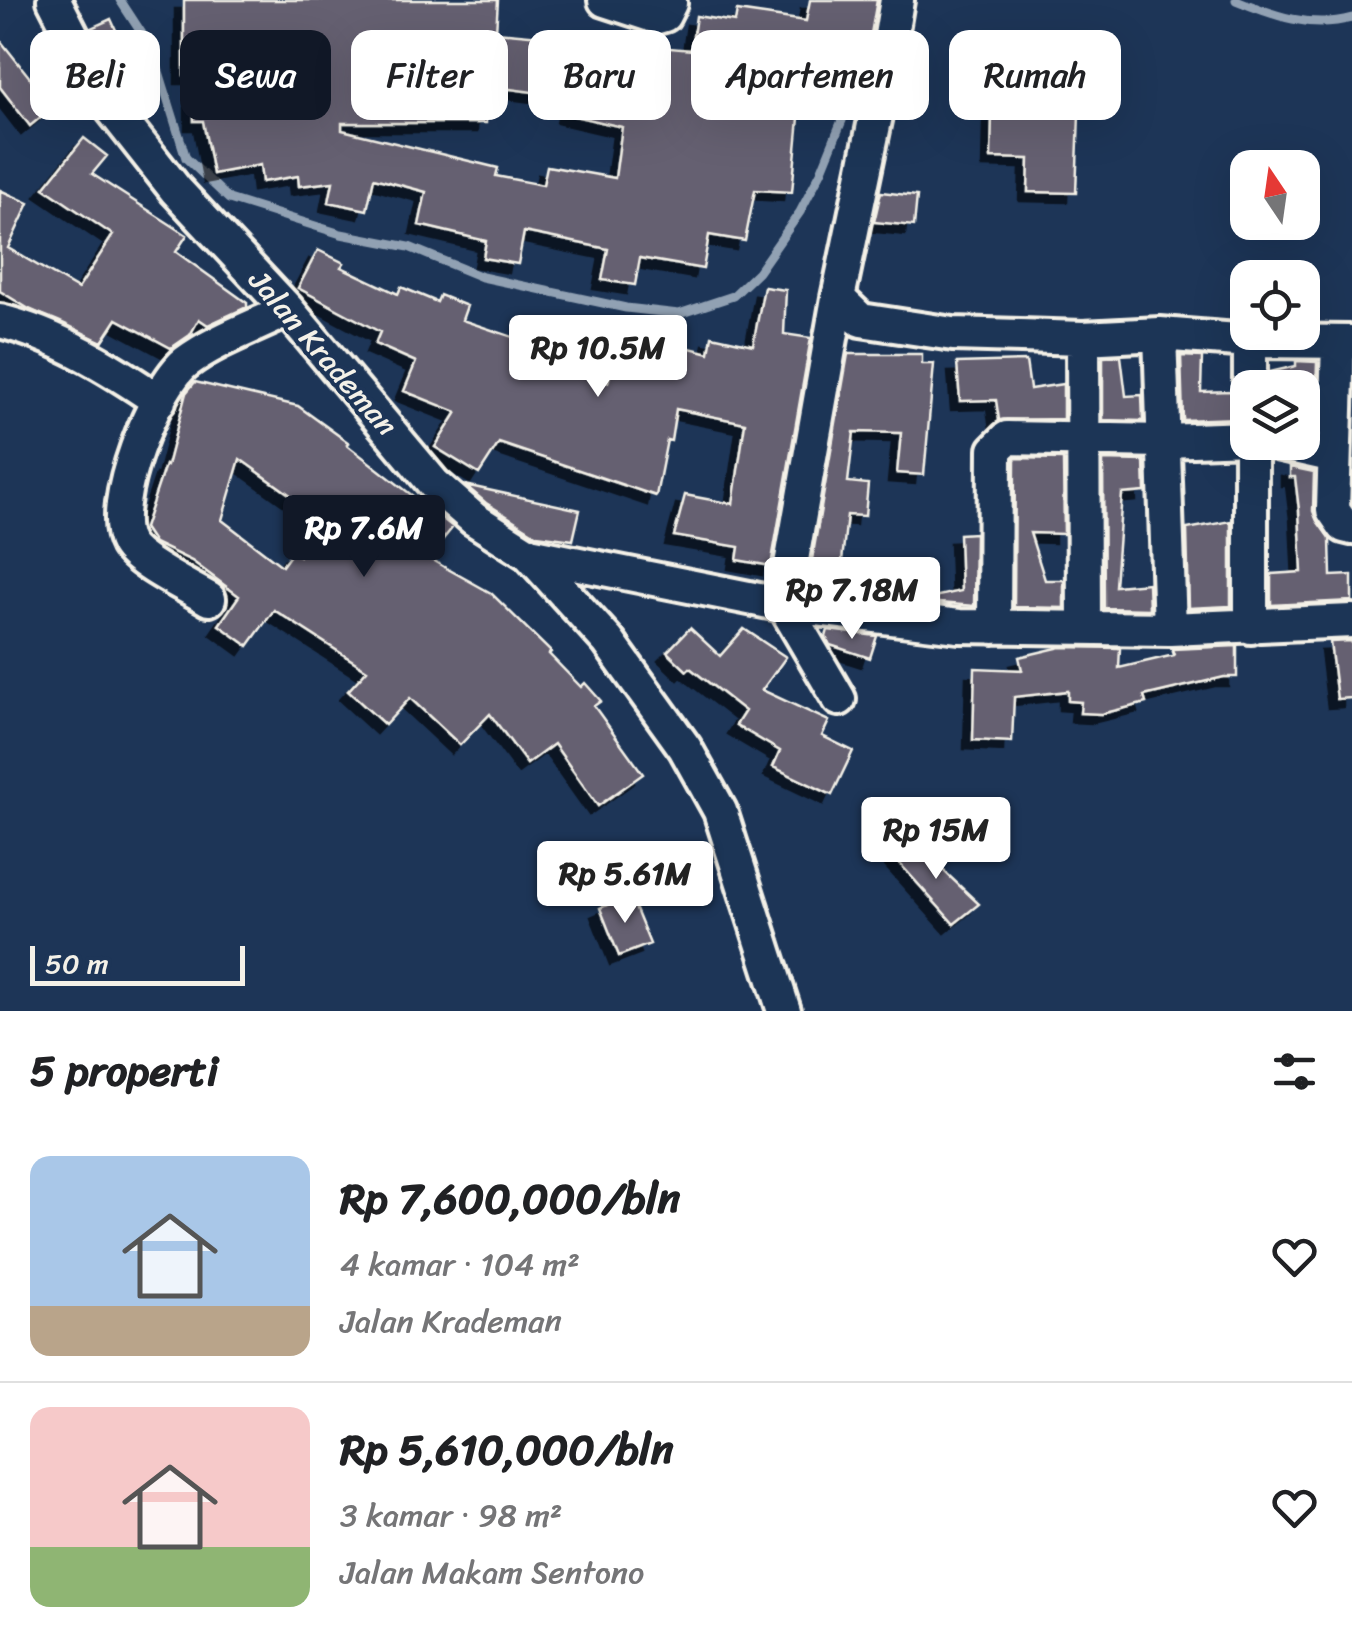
<!DOCTYPE html>
<html lang="id">
<meta charset="utf-8">
<style>
:root{--surface:#fff;--page:#f2f2f2;--text:#202124;--muted:#757577;--line:#e0e0e0;--accent:#111827}
body{margin:0;font-family:Sriracha,sans-serif;background:var(--page);color:var(--text);height:100vh;display:flex;flex-direction:column;font-size:38px;white-space:nowrap}
*{box-sizing:border-box;margin:0}
p{font-size:32px;color:var(--muted)}
.icon{flex:none;width:55px;height:55px;fill:none;stroke:currentColor;stroke-width:2;stroke-linecap:round;stroke-linejoin:round}
.map{position:relative;height:1011px;overflow:hidden}
.sheet{display:flex;flex-direction:column;background:var(--surface);flex:1}
.sheet>*{flex:none}
.top-card{position:absolute;left:30px;top:30px;width:1292px;height:90px;display:flex;gap:20px}
.needle{width:65px;rotate:347deg}
.controls{position:absolute;left:1230px;top:150px;display:grid;gap:20px}
.controls a{display:grid;place-items:center;width:90px;height:90px;border-radius:20px;background:var(--surface);box-shadow:0 10px 40px #0002;font-size:50px}
.scale{position:absolute;left:30px;bottom:25px;width:215px;box-sizing:border-box;padding-left:10px;border:5px solid #f4f1e8;border-top:0;font-size:28px;line-height:35px;white-space:nowrap;color:#f4f1e8;-webkit-text-stroke:8px #1d3557;paint-order:stroke}
.price{position:absolute;translate:-50% -85px;padding:0 22px;border-radius:10px;background:#fff;color:#222;font-size:32px;line-height:65px;filter:drop-shadow(0 2px 5px #0008)}
.price::after{content:'';position:absolute;left:50%;top:60px;width:30px;height:22px;margin-left:-15px;background:inherit;clip-path:polygon(0 0,100% 0,50% 100%)}
.price.selected{background:var(--accent);color:#fff}
ul{padding:0;list-style:none}
li{display:flex;align-items:center;gap:30px;height:250px;padding:0 30px}
li+li{border-top:2px solid var(--line)}
li span{display:grid;place-items:center;flex:none;width:280px;height:200px;border-radius:20px;color:#555}
li>.icon{margin-inline-start:auto}
span .icon{width:120px;height:120px;fill:#fffc;stroke-width:1}
li b{font-size:42px}
h2{display:flex;justify-content:space-between;align-items:center;height:120px;padding:0 30px;font-size:42px}
.pill{padding:0 35px;border-radius:20px;background:var(--surface);box-shadow:0 10px 40px #0002;font-size:35px;line-height:90px}
.pill.selected{background:var(--accent);color:#fff}
.map>svg:first-child{display:block}
.lines{fill:none;stroke-linecap:round;stroke-linejoin:round}
.stream{stroke:#91a1b3;stroke-width:9}
.building{fill:#656071;stroke:#f4f1e8;stroke-width:2.5;fill-rule:evenodd;filter:url(#shadow)}
.street-casing{stroke:#f4f1e8;stroke-width:40}
.street{stroke:#1d3557;stroke-width:32}
.labels{text-anchor:middle;dominant-baseline:central;stroke-width:8;stroke-linejoin:round;paint-order:stroke}
.street-label{font-size:30px;fill:#f4f1e8;stroke:#1d3557}
</style>
<div class="map">
<svg width="1352" height="1011" viewBox="0 0 1352 1011">
<defs>
<filter id="shadow"><feDropShadow dx="-9" dy="9" stdDeviation="0" flood-color="#0009"/></filter>
</defs>
<rect width="100%" height="100%" fill="#1d3557"/>
<filter id="ink" filterUnits="userSpaceOnUse"><feTurbulence type="fractalNoise" baseFrequency=".01" numOctaves="2"/><feDisplacementMap in="SourceGraphic" scale="20" xChannelSelector="R" yChannelSelector="G"/><feConvolveMatrix kernelMatrix="1 2 1 2 8 2 1 2 1" color-interpolation-filters="sRGB"/></filter>
<g filter="url(#ink)">
<g class="lines">
<path class="stream" d="M 120,0 L 152,49 L 186,158 L 229,199 L 341,234 L 409,247 L 482,277 L 626,308 L 679,314 L 733,296 L 758,272 L 800,212 L 821,172 L 847,108
M 1236,0 C 1275,16 1310,29 1352,18"/>
</g>
<path class="building" d="M 184,0 L 498,0 L 496,32 L 691,50 L 696,16 L 735,22 L 737,11 L 806,21 L 810,0 L 877,0 L 868,51 L 733,40 L 715,48 L 711,59 L 714,69 L 721,77 L 802,86 L 792,192 L 755,190 L 745,241 L 709,235 L 703,269 L 640,258 L 635,285 L 602,280 L 608,249 L 524,232 L 518,264 L 483,258 L 486,241 L 419,225 L 426,192 L 374,178 L 367,210 L 329,202 L 333,182 L 299,186 L 298,176 L 262,182 L 260,165 L 213,174 L 203,121 L 194,121 L 194,75 L 184,75 ZM 487,86 L 570,97 L 566,114 L 622,127 L 615,178 L 547,166 L 543,185 L 496,176 L 498,168 L 342,130 L 342,123 L 486,123 Z
M 111,19 L 125,50 L 108,63 L 91,28 Z
M 0,40 L 53,107 L 30,126 L 0,87 Z
M 1031,87 L 1080,88 L 1076,193 L 1028,192 L 1029,159 L 991,158 L 992,114 L 1029,115 Z
M 84,138 L 107,156 L 92,174 L 187,235 L 176,252 L 247,303 L 247,307 L 208,325 L 199,319 L 190,335 L 171,348 L 117,319 L 102,342 L 29,309 L 0,291 L 0,190 L 29,203 L 8,248 L 78,289 L 113,235 L 44,188 Z
M 881,192 L 917,196 L 914,226 L 874,222 Z
M 318,250 L 344,263 L 341,267 L 398,294 L 401,287 L 437,302 L 440,295 L 467,306 L 462,320 L 516,338 L 512,349 L 608,382 L 624,333 L 662,345 L 663,341 L 709,353 L 712,336 L 753,345 L 764,287 L 786,290 L 784,334 L 811,338 L 771,566 L 737,560 L 739,547 L 674,536 L 685,495 L 733,504 L 745,423 L 676,409 L 671,441 L 667,440 L 656,496 L 499,443 L 479,474 L 435,447 L 457,412 L 404,391 L 416,362 L 375,344 L 380,332 L 298,288 Z
M 848,354 L 922,354 L 922,364 L 934,364 L 924,475 L 897,473 L 901,433 L 854,432 L 848,482 L 868,484 L 865,516 L 847,515 L 842,561 L 889,565 L 886,597 L 807,588 Z
M 1121,356 L 1126,396 L 1142,395 L 1143,421 L 1103,420 L 1103,357 Z
M 1181,356 L 1202,357 L 1201,392 L 1231,391 L 1239,404 L 1239,418 L 1183,420 Z
M 1026,361 L 1030,389 L 1063,384 L 1063,419 L 999,420 L 996,400 L 960,401 L 957,363 Z
M 1296,361 L 1317,362 L 1315,431 L 1302,428 L 1302,388 L 1270,388 L 1270,372 L 1296,366 Z
M 195,382 L 298,406 L 349,443 L 347,445 L 453,527 L 428,558 L 491,593 L 551,652 L 549,654 L 581,687 L 585,683 L 601,701 L 594,706 L 643,774 L 598,806 L 554,744 L 527,764 L 490,714 L 460,745 L 410,698 L 385,725 L 348,691 L 367,670 L 274,610 L 248,646 L 219,625 L 239,596 L 192,561 L 154,543 L 144,528 L 165,465 L 167,466 L 186,393 ZM 240,459 L 323,518 L 299,556 L 293,551 L 282,566 L 222,520 Z
M 1015,458 L 1063,459 L 1064,534 L 1030,533 L 1045,580 L 1064,580 L 1064,608 L 1014,607 Z
M 1103,460 L 1144,461 L 1145,492 L 1122,494 L 1115,586 L 1148,583 L 1149,609 L 1104,608 Z
M 1290,467 L 1314,472 L 1313,511 L 1317,521 L 1330,539 L 1331,576 L 1352,575 L 1352,601 L 1271,605 L 1271,574 L 1302,572 L 1299,510 L 1295,477 L 1290,477 Z
M 465,485 L 580,510 L 573,540 L 537,535 L 486,503 Z
M 1231,521 L 1231,606 L 1189,608 L 1187,529 Z
M 975,533 L 974,606 L 915,601 L 961,591 L 959,534 Z
M 690,628 L 720,656 L 744,629 L 786,657 L 762,690 L 829,721 L 822,736 L 853,751 L 832,795 L 773,767 L 780,751 L 736,725 L 745,711 L 690,668 L 687,671 L 667,652 Z
M 828,630 L 877,636 L 870,658 L 830,645 L 826,637 Z
M 1352,641 L 1352,698 L 1337,699 L 1330,642 Z
M 1237,646 L 1237,677 L 1224,677 L 1144,696 L 1146,703 L 1101,714 L 1080,713 L 1081,702 L 1068,701 L 1068,691 L 1014,697 L 1012,742 L 973,740 L 975,668 L 1022,670 L 1019,657 L 1061,647 L 1120,648 L 1119,668 L 1174,655 L 1172,649 Z
M 910,839 L 979,904 L 954,924 L 894,857 Z
M 630,895 L 650,944 L 619,956 L 600,908 Z"/>
<g class="lines">
<defs>
<path id="street" d="M 54,0 L 105,100 L 176,190 L 288,310 L 434,484 L 474,519 L 529,554 L 784,605 L 838,298 L 885,72 L 897,0
M 605,0 L 657,17 L 664,15 L 670,3
M 731,60 L 885,72
M 838,298 L 861,320 L 953,334 L 1083,338 L 1160,334 L 1250,341 L 1352,342
M 0,321 C 57,335 111,368 159,401
M 1160,334 L 1170,629
M 1083,338 L 1084,627
M 1250,341 L 1250,388
M 1338,342 L 1333,510 L 1344,526 L 1352,528
M 1251,442 L 1251,627
M 1272,442 L 1334,456
M 529,554 L 608,641 L 685,748 L 720,811 L 784,1011
M 209,599 C 189,587 138,563 127,544 C 106,506 155,387 186,362 C 215,340 256,326 288,310
M 994,627 L 995,450 L 1007,438 L 1164,441 L 1248,438
M 839,699 L 784,605 L 959,626 L 1170,629 L 1352,621"/>
</defs>
<use href="#street" class="street-casing"/>
<use href="#street" class="street"/>
</g>
</g>
<g class="labels">
<g class="street-label">
<text transform="translate(323 353) rotate(49)">Jalan Krademan</text>
</g>
</g>
</svg>
<div class="controls">
<a><svg class="needle" viewBox="-14 -14 28 28"><path d="M0-13l5 13h-10z" fill="#e53935"/><path d="M0 13l5-13h-10z" fill="#757577"/></svg></a>
<a><svg class="icon" aria-label="locate" viewBox="0 0 24 24"><circle cx="12" cy="12" r="6"/><path d="M12 2v4M12 18v4M2 12h4M18 12h4"/></svg></a>
<a><svg class="icon" aria-label="layers" viewBox="0 0 24 24"><path d="M12 4l9 5-9 5-9-5zM3 14l9 5 9-5"/></svg></a>
</div>
<div class="scale">50 m</div>
<b class="price" style="left:598px;top:400px">Rp 10.5M</b>
<b class="price selected" style="left:364px;top:580px">Rp 7.6M</b>
<b class="price" style="left:852px;top:642px">Rp 7.18M</b>
<b class="price" style="left:936px;top:882px">Rp 15M</b>
<b class="price" style="left:625px;top:926px">Rp 5.61M</b>
<div class="top-card">
<a class="pill">Beli</a>
<a class="pill selected">Sewa</a>
<a class="pill">Filter</a>
<a class="pill">Baru</a>
<a class="pill">Apartemen</a>
<a class="pill">Rumah</a>
</div>
</div>
<section class="sheet">
<h2>5 properti<svg class="icon" aria-label="filters" viewBox="0 0 24 24"><path d="M4 7h16M4 17h16"/><circle cx="9" cy="7" r="2"/><circle cx="15" cy="17" r="2"/></svg></h2>
<ul>
<li><span style="background:linear-gradient(#a9c7e8 75%,#b9a48a 0)"><svg class="icon" aria-label="home" viewBox="0 0 24 24"><path d="M3 11l9-7 9 7M6 9v11h12V9"/></svg></span><div><b>Rp 7,600,000/bln</b><p>4 kamar · 104 m²</p><p>Jalan Krademan</p></div><svg class="icon" aria-label="heart" viewBox="0 0 24 24"><path d="M12 20l-8-8c-3-5 5-10 8-4 3-6 11-1 8 4z"/></svg></li>
<li><span style="background:linear-gradient(#f6c9c9 70%,#8fb573 0)"><svg class="icon" aria-label="home" viewBox="0 0 24 24"><path d="M3 11l9-7 9 7M6 9v11h12V9"/></svg></span><div><b>Rp 5,610,000/bln</b><p>3 kamar · 98 m²</p><p>Jalan Makam Sentono</p></div><svg class="icon" aria-label="heart" viewBox="0 0 24 24"><path d="M12 20l-8-8c-3-5 5-10 8-4 3-6 11-1 8 4z"/></svg></li>
</ul>
</section>
